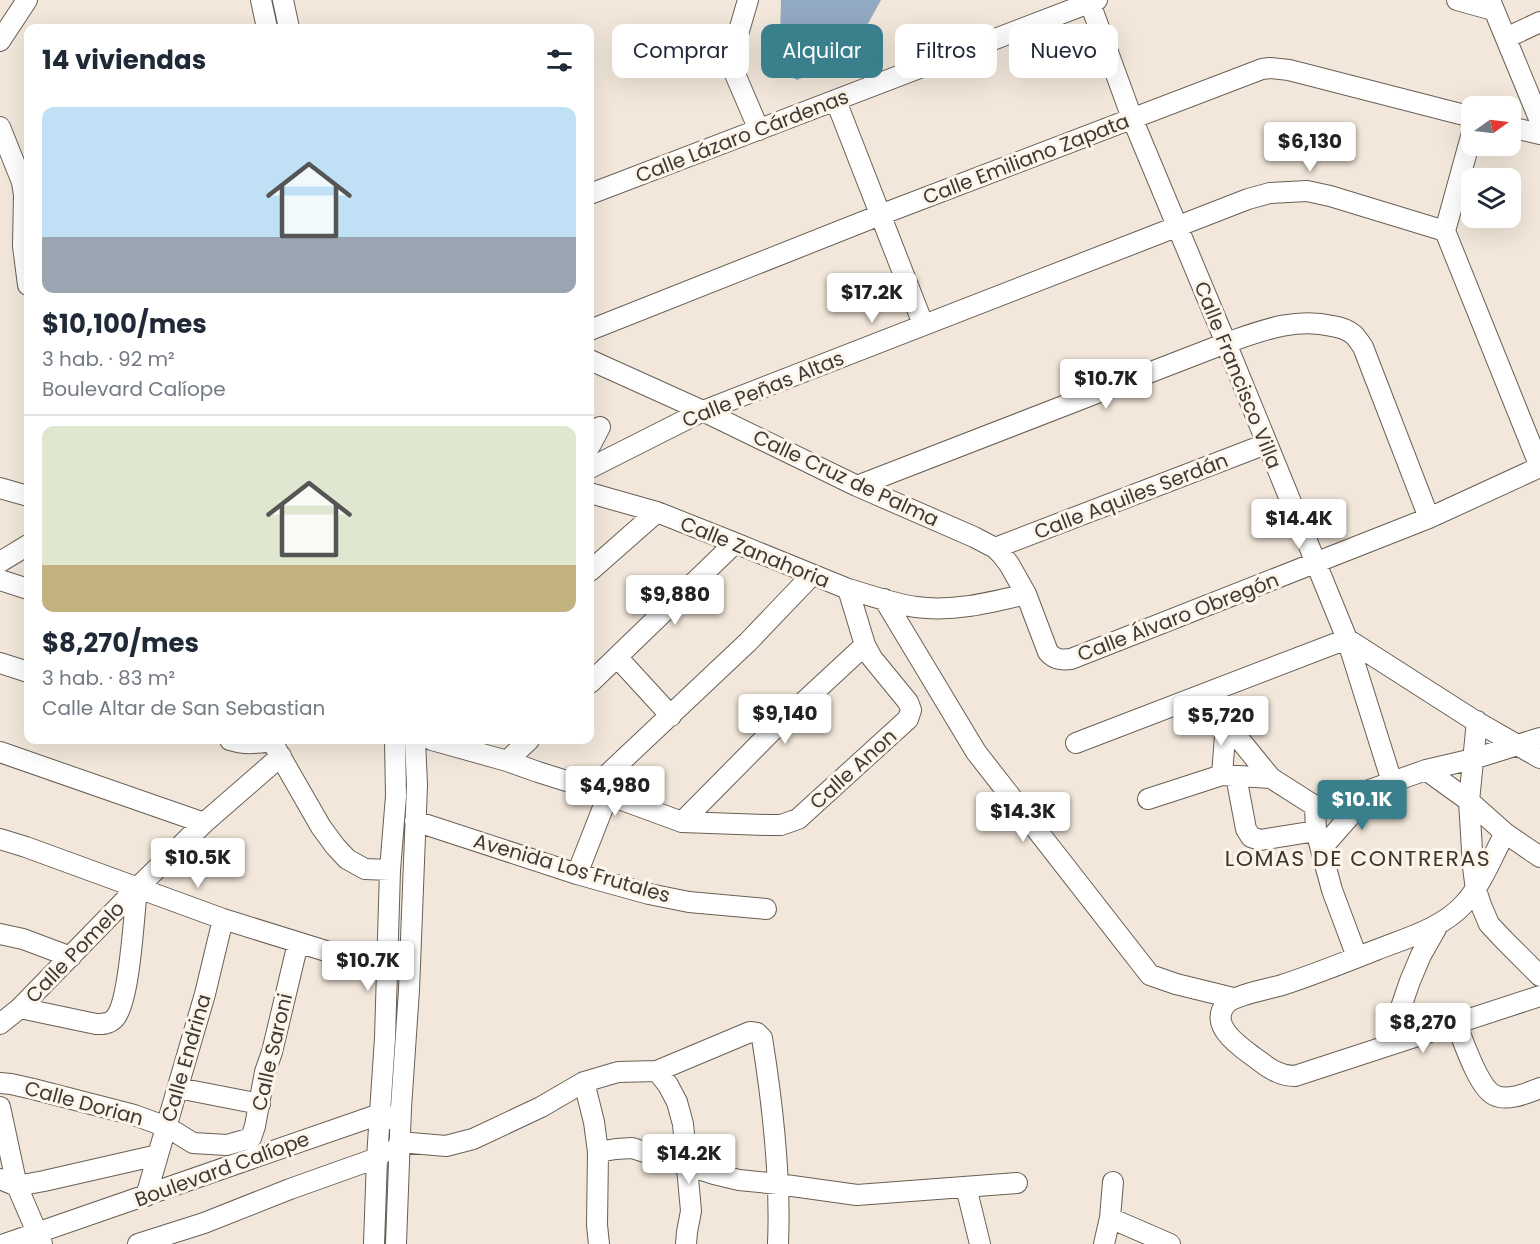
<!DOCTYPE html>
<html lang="es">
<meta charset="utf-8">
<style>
:root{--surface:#fff;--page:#f6f6f7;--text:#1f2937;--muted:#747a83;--line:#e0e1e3;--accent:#3a7f8c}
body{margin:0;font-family:Poppins,sans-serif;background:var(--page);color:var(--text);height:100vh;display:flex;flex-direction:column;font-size:22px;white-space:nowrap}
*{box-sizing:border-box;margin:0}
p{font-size:20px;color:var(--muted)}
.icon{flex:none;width:33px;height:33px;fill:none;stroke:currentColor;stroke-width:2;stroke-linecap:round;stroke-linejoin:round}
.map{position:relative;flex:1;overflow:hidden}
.panel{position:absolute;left:24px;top:24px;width:570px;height:720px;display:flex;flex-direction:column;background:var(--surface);border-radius:12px;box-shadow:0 6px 24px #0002}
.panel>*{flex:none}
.hud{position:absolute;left:612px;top:24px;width:570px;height:54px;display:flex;gap:12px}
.needle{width:39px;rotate:76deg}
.tools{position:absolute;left:1461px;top:96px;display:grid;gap:12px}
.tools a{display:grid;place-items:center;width:60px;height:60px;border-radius:12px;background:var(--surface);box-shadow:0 6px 24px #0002;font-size:30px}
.price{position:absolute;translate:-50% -51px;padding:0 14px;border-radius:6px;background:#fff;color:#222;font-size:20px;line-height:39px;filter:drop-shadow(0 2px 3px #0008)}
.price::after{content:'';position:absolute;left:50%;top:36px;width:18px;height:14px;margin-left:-9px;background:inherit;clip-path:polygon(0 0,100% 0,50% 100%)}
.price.current{background:var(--accent);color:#fff}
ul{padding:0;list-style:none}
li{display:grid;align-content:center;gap:12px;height:318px;padding:0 18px}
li+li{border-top:2px solid var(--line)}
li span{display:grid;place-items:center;height:186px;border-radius:12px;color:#555}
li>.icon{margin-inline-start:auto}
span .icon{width:108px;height:108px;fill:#fffc;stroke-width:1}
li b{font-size:26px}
h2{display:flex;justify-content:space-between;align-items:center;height:72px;padding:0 18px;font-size:26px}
.tag{padding:0 21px;border-radius:12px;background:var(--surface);box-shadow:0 6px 24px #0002;font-size:21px;line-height:54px}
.tag.current{background:var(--accent);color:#fff}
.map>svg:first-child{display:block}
.water{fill:#92a9c2}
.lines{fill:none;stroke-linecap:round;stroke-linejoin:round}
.minor-casing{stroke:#695f54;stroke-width:22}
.minor{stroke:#fff;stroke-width:20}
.labels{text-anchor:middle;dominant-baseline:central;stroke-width:6;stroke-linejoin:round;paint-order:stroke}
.street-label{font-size:20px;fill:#3e3a35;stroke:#fef5ea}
.quarter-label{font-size:22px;letter-spacing:1.5px;fill:#3e352b;stroke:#fef5ea}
</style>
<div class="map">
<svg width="1540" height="1244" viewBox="0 0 1540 1244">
<rect width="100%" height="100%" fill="#f2e7da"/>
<path class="water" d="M 781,0 L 881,0 L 849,58 L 797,80 L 779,71 Z"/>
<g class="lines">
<defs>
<path id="minor" d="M 261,0 L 267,28
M 283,0 L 289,28
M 748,0 L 736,41 L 735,74 L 759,130
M 1457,0 L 1493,10
M 1490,0 L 1540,121
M 1090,3 L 1132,118 L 1226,343 L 1347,639 L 1392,782
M 1506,38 L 1540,22
M 0,41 L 27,0
M 836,101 L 923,324
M 0,127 L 22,182 L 24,195 L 23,246 L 28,285
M 1510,127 L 1540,134
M 590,194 L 1097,0
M 1445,231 L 1472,133
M 590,330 L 880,215 L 1262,69 L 1270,68 L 1289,70 L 1472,117
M 590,360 L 703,411 L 857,486 L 974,537 L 995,548 L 1002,555 L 1009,564 L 1026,594 L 1048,652 C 1055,660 1061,660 1071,659 L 1429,518 L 1540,467 L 1445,231
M 590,446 L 600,427
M 590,468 L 703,411 L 1176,227 L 1248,199 L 1270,193 L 1307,191 L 1330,196 L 1445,231
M 857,486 L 1226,343 C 1261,331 1295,317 1332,326 C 1340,327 1348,330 1354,335 C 1357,338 1360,343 1363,347 L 1429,518
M 0,488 L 28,496
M 995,548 L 1266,444
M 0,562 L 28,545
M 590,571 L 657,512
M 0,580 L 28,589
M 848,589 C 870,595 893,604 916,607 C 953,612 989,603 1026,594
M 884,599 L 976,752 L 1150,975 L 1176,984 L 1233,998
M 617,657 L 671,716
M 0,663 L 28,672
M 590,683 L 735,543
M 1214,691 L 1226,723 L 1271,778
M 1477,721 L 1469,801 L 1473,867 L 1476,890 L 1481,905 L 1489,924 L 1504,940 L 1540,976
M 230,740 C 245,745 257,743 272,741
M 271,740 L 321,827 L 335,846 L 347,859 L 365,869 L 390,870
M 432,740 L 507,761 L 538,772 L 592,789 L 682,822 L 767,825 L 781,825 L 798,819 L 908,719 L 911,710 L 908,702 L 872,658 L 865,645 L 848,589 L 735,543 L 657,512 L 590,493
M 1076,743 L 1347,639 L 1472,719 L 1540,758
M 0,752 L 204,823
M 507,761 L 529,740
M 1426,770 L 1469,801 L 1505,833 L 1540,857
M 1222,775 L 1226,723
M 1236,776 L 1246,829 L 1251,837 L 1260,840 L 1316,831
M 592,789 L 748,642 L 812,575
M 1148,799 L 1222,775 L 1271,778 L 1315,806 L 1344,799 L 1426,770 L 1473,759 L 1540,738
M 1315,806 L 1316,831 L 1332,890 L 1357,957
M 415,821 L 577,874 L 649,894 L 689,902 L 766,909
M 682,822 L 769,734 L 865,645
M 1505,833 C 1492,857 1482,884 1464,904 C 1441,929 1406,938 1376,950 C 1345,962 1313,975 1282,985 C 1269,989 1234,995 1226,1004 C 1208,1025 1239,1046 1254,1057 C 1261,1062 1269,1069 1277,1072 C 1283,1075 1288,1076 1295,1076 L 1540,996
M 0,839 L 26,847 L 223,919 L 387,970
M 1321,849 L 1373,790
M 577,874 L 608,795
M 0,934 L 23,939 L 71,957
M 20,1008 L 96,1024 C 103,1024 109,1024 114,1019 C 130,1004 134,913 137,888
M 1456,1023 C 1463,1040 1478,1087 1494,1095 C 1508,1102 1527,1093 1540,1088
M 0,1024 L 20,1008 L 137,888 L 204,823 L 281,756
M 1388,1045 L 1410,981 L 1421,955 L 1438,925
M 657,1071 L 668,1085 L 677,1102 L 683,1124 L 691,1211 L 687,1232 L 686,1244
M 584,1082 L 594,1122 L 598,1152 L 597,1225 L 599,1244
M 0,1083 L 11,1084 L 33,1089 L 134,1115 L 167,1127 L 193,1143 L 227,1145 L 251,1138 L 255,1126 L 265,1072 L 272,1052 L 298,943
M 178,1088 L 260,1104
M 0,1107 L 17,1186 L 42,1244
M 399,1142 L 446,1146 L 473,1139 L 541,1107 L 584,1082 L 618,1072 L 657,1071 L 750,1032 L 757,1033 L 762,1038 C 773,1106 781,1175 778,1244
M 598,1152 L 616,1149 L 632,1148 L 714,1174 L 739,1180 L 778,1184 L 857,1195 L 1017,1183
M 0,1179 L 17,1186 L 44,1181 L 158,1155
M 966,1187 L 980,1244
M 146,1196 L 205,994 L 223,919
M 1110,1218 L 1170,1244
M 5,1244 L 380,1114 L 388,1116 L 390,1119
M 138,1244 L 204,1223 L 290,1189 L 377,1158 L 385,1151
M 374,1244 L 377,1158 L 385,1038 L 390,870 L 396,796 L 395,740
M 396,1244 L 401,1108 L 409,990 L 417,785 L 415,740
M 1104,1244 L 1110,1218 L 1113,1182"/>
</defs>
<use href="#minor" class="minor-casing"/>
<use href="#minor" class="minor"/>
</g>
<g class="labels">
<g class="street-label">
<text transform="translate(742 136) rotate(-21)">Calle Lázaro Cárdenas</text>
<text transform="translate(1026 159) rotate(-21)">Calle Emiliano Zapata</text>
<text transform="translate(1238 375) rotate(68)">Calle Francisco Villa</text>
<text transform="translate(763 389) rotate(-22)">Calle Peñas Altas</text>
<text transform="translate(846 478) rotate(25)">Calle Cruz de Palma</text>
<text transform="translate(1131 496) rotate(-21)">Calle Aquiles Serdán</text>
<text transform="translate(755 552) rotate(22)">Calle Zanahoria</text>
<text transform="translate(1178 617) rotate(-21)">Calle Álvaro Obregón</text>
<text transform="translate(853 769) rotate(-42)">Calle Anon</text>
<text transform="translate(572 868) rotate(16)">Avenida Los Frutales</text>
<text transform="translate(75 952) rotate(-46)">Calle Pomelo</text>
<text transform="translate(272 1052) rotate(-77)">Calle Saroni</text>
<text transform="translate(186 1058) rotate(-74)">Calle Endrina</text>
<text transform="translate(84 1103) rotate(15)">Calle Dorian</text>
<text transform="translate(222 1169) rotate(-20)">Boulevard Calíope</text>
</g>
<g class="quarter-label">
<text x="1358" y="858">LOMAS DE CONTRERAS</text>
</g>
</g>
</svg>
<div class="tools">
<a><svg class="needle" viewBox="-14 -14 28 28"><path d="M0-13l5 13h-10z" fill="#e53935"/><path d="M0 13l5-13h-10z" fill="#747a83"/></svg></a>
<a><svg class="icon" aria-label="layers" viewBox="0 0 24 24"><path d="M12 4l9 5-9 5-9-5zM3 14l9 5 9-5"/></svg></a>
</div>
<b class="price" style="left:1310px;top:173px">$6,130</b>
<b class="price" style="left:872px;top:324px">$17.2K</b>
<b class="price" style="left:1106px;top:410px">$10.7K</b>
<b class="price" style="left:1299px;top:550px">$14.4K</b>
<b class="price" style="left:675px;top:626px">$9,880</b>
<b class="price" style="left:785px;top:745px">$9,140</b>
<b class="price" style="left:1221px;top:747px">$5,720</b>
<b class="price" style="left:615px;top:817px">$4,980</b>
<b class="price current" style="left:1362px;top:831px">$10.1K</b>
<b class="price" style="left:1023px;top:843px">$14.3K</b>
<b class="price" style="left:198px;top:889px">$10.5K</b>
<b class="price" style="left:368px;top:992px">$10.7K</b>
<b class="price" style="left:1423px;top:1054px">$8,270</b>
<b class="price" style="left:689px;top:1185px">$14.2K</b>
<div class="hud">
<a class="tag">Comprar</a>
<a class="tag current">Alquilar</a>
<a class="tag">Filtros</a>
<a class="tag">Nuevo</a>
</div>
<section class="panel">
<h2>14 viviendas<svg class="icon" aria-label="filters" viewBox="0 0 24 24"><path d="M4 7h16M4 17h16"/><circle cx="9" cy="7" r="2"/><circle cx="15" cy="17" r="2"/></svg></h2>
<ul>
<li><span style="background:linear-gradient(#bfe0f5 70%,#9aa5b1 0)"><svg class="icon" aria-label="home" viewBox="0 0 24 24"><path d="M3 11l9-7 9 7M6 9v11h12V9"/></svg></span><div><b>$10,100/mes</b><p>3 hab. · 92 m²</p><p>Boulevard Calíope</p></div></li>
<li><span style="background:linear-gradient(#dfe7d0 75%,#c2b280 0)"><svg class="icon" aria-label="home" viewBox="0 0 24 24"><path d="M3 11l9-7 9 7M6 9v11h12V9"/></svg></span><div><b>$8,270/mes</b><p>3 hab. · 83 m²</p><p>Calle Altar de San Sebastian</p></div></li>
</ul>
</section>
</div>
